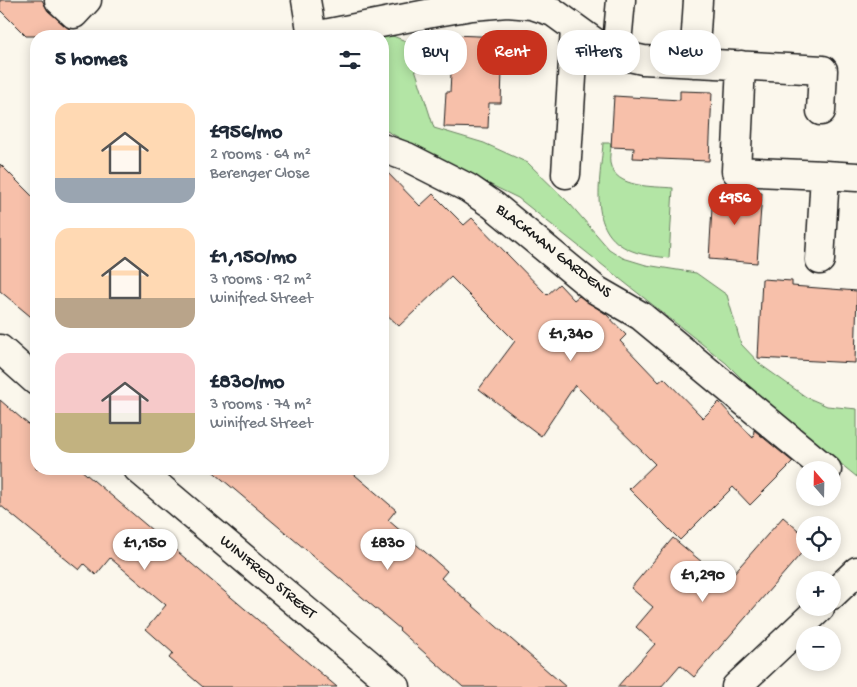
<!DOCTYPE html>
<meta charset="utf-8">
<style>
:root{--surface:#fff;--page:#f2f2f3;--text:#1f2937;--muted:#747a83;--accent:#c8321e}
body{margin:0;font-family:"Gochi Hand",sans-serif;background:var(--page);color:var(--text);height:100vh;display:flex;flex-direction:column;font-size:19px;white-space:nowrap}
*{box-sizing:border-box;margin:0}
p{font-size:16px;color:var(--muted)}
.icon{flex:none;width:28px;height:28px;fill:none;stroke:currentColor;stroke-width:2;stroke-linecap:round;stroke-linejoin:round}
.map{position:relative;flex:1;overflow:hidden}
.drawer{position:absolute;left:30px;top:30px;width:359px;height:445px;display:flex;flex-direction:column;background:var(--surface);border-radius:20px;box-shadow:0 2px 12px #0003}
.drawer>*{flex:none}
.hud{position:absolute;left:404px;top:30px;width:378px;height:45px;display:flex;gap:10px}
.needle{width:32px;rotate:340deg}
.buttons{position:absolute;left:796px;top:461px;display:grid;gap:10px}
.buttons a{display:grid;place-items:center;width:45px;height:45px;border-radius:50%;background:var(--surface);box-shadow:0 2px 12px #0003;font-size:25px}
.price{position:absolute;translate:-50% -42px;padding:0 11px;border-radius:18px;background:#fff;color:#222;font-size:16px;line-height:32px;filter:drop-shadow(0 1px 2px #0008)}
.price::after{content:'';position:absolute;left:50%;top:30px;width:15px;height:11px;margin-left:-8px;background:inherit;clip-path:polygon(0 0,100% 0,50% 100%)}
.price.active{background:var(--accent);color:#fff}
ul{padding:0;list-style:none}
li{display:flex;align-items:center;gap:15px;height:125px;padding:0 25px}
li span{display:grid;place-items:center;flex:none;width:140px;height:100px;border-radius:15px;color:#555}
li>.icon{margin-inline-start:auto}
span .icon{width:60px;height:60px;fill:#fffc;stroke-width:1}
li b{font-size:21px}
h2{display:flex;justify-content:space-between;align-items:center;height:60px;padding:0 25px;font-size:21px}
.tag{padding:0 18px;border-radius:20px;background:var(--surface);box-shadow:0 2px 12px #0003;font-size:18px;line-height:45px}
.tag.active{background:var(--accent);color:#fff}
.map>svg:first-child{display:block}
.green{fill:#b3e5a5;stroke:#688060}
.building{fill:#f7c0aa;stroke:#1c1c1c}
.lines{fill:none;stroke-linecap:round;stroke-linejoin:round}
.minor-casing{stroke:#1c1c1c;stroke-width:31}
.minor{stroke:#fbf7ec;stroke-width:28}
.labels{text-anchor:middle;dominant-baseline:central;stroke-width:4.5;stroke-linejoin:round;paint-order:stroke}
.street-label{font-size:16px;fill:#1c1c1c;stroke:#fbf7ec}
</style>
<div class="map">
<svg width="857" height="687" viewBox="0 0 857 687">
<rect width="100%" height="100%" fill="#fbf7ec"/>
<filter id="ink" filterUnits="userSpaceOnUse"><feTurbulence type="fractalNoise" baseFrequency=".02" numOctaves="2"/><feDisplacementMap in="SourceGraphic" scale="10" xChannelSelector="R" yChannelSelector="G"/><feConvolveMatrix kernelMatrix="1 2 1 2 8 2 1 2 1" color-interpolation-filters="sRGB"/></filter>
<g filter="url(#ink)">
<path class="green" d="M 390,35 L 406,41 L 434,128 L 484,143 L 528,163 L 570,204 L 609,249 L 623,258 L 646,265 L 696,273 L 727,295 L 741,344 L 761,365 L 806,397 L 827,406 L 857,409 L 857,477 L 765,402 L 726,363 L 518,198 L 442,161 L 383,129 L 382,36 Z
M 603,143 L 611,143 C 611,150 609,157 610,163 C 615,189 654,186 673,188 L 669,258 C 660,257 651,256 642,254 C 585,240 600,187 603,143 Z"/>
<path class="building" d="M 0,0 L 42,0 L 48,11 L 77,36 L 26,36 L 0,10 Z
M 453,35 L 503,37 L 501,103 L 489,103 L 488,128 L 444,127 L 446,92 L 450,92 Z
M 680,91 L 712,92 L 709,161 L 633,158 L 634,148 L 611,147 L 614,96 L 680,100 Z
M 0,164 L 36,200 L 36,321 L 0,291 Z
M 382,167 L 420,206 L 433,194 L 464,225 L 472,218 L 547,295 L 559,284 L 574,300 L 579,296 L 606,314 L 626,335 L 620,341 L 659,382 L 664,378 L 703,418 L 719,402 L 753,438 L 754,430 L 793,462 L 750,505 L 733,487 L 680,540 L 629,489 L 655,464 L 575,385 L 541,436 L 479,389 L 515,341 L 451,277 L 399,326 L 382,310 Z
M 713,190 L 762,193 L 757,263 L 709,259 Z
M 762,279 L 792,281 L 792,286 L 857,291 L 855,363 L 758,358 Z
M 0,400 L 36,431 L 36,469 L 80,469 L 337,687 L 203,687 L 169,658 L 173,653 L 146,629 L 166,605 L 110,558 L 96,575 L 84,564 L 79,570 L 0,505 Z
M 210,469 L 348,469 L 396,510 L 388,520 L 447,571 L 441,578 L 566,687 L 463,687 L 399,630 L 400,629 Z
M 783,517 L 805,536 L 805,549 L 694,677 L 680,665 L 661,687 L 617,687 L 655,644 L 636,627 L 653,607 L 631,588 L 673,538 L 726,582 Z"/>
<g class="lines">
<defs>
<path id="minor" d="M 59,0 L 74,14 L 87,0
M 306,0 L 312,36
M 314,36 L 437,12 L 472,6 L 507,3 L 532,5 L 553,12 L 604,49 L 616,54 L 643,60 L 823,70 L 821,111
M 616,54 L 621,0
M 694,63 L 698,0
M 741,65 L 736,171 L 825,175 L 820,260
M 382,148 L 407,157 L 468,188 L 493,205 L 596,290 L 641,316 L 827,470
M 566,174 L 575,29
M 825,175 L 857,177
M 0,349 L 36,381
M 138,469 L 396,687
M 832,595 L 857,571
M 736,687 L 820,608"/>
</defs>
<use href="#minor" class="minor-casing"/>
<use href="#minor" class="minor"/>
</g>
</g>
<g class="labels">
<g class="street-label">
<text transform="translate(553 252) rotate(38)">BLACKMAN GARDENS</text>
<text transform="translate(267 578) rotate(40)">WINIFRED STREET</text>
</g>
</g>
</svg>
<div class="buttons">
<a><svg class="needle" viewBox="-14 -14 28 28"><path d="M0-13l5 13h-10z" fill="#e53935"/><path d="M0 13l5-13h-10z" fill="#747a83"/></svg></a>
<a><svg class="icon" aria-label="locate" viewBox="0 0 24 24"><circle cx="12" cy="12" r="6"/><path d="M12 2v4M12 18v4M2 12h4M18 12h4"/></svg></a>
<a>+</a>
<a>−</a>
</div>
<b class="price active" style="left:735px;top:226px">£956</b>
<b class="price" style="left:571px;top:362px">£1,340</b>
<b class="price" style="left:145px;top:571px">£1,150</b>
<b class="price" style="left:388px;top:571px">£830</b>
<b class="price" style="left:703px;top:603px">£1,290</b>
<div class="hud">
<a class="tag">Buy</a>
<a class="tag active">Rent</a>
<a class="tag">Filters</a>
<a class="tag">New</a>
</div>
<section class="drawer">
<h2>5 homes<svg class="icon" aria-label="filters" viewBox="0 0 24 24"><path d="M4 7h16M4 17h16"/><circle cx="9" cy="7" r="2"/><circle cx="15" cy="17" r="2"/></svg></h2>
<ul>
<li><span style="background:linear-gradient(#ffd9b3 75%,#9aa5b1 0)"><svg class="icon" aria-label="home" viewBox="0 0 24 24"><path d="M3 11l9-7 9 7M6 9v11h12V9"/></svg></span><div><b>£956/mo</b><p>2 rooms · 64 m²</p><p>Berenger Close</p></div></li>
<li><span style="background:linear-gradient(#ffd9b3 70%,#b9a48a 0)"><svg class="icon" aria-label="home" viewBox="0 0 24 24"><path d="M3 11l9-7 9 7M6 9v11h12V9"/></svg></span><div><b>£1,150/mo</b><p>3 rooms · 92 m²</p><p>Winifred Street</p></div></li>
<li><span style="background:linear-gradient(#f6c9c9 60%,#c2b280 0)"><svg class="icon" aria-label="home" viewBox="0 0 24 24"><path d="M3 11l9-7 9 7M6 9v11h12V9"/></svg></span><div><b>£830/mo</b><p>3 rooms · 74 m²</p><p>Winifred Street</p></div></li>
</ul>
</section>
</div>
